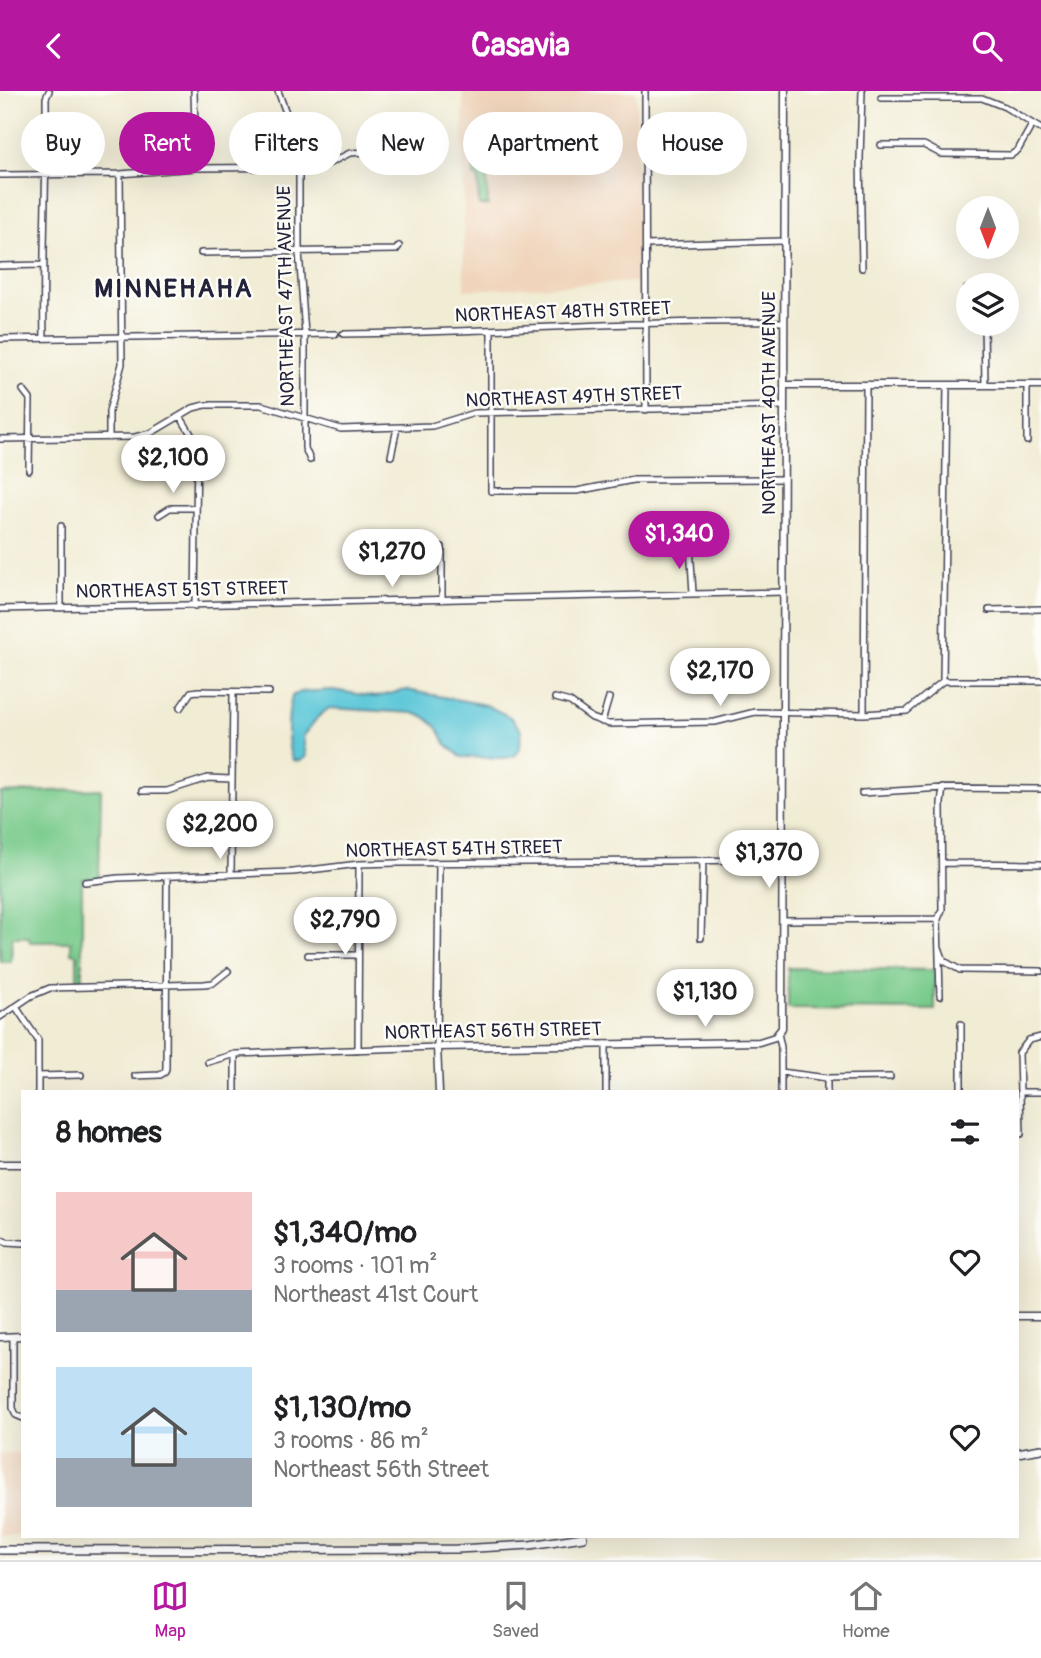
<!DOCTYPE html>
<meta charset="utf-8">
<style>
:root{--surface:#fff;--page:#f2f2f2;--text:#202124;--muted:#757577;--line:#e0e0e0;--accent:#b5179e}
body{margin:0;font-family:Pangolin,sans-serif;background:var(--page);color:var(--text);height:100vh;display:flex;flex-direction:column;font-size:26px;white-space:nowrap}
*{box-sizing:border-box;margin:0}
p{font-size:23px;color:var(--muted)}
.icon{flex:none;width:38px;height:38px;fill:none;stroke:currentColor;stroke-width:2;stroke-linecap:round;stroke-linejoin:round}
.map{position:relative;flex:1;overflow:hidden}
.side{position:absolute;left:21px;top:999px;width:998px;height:448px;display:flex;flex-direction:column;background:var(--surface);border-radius:0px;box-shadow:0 7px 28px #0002}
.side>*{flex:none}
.top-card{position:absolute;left:21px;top:21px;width:999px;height:63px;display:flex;gap:14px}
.needle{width:46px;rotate:180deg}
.buttons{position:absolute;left:956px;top:105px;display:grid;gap:14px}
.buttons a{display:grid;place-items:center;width:63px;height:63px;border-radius:50%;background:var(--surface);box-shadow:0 7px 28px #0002;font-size:35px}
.price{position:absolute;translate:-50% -60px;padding:0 16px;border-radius:24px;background:#fff;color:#222;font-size:23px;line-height:46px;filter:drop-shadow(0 2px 4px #0008)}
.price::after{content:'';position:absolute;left:50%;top:42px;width:21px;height:16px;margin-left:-10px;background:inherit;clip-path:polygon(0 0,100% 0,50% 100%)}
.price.active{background:var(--accent);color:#fff}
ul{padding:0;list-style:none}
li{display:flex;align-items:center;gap:21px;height:175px;padding:0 35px}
li span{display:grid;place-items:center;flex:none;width:196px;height:140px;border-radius:0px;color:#555}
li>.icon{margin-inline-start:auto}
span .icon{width:84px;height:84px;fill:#fffc;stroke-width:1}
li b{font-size:30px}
h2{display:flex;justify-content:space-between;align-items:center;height:84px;padding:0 35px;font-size:30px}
.pill{padding:0 24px;border-radius:32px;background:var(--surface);box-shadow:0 7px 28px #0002;font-size:24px;line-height:63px}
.pill.active{background:var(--accent);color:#fff}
header{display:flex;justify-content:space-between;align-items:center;height:91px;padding:0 35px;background:var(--accent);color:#fff;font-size:32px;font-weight:700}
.tabs{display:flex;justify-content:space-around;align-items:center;height:98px;border-top:2px solid var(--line);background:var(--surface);font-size:19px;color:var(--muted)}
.tabs a{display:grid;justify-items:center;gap:4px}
.tabs .active{color:var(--accent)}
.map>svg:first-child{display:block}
.built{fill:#f0d5bc}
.green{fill:#78ca8b;stroke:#4d7663;stroke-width:2}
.water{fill:#5dc7d8;stroke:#40748a;stroke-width:2}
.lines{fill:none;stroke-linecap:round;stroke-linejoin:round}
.minor-casing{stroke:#414052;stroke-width:8}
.tertiary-casing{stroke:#414052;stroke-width:9}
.secondary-casing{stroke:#414052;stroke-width:10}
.minor{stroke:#fff;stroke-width:5}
.tertiary{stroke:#fff;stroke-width:6}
.secondary{stroke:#fff;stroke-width:7}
.labels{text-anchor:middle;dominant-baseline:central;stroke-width:5;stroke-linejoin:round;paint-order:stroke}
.street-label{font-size:19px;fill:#22223b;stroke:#fdfcf7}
.district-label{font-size:26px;font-weight:bold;letter-spacing:2px;fill:#22223b;stroke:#fdfcf7}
</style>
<header><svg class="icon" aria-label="back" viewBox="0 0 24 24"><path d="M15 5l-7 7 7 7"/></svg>Casavia<svg class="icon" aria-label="search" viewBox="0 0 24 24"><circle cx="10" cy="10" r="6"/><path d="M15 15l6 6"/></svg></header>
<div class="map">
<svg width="1041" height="1469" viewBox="0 0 1041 1469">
<rect width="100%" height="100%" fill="#fdfcf7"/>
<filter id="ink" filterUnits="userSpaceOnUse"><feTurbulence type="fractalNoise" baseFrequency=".0143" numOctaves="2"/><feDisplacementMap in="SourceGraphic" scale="14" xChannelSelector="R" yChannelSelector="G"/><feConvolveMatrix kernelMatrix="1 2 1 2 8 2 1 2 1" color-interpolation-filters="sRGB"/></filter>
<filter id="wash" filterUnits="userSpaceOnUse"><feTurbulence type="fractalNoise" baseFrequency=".00686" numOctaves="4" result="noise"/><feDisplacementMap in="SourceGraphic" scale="28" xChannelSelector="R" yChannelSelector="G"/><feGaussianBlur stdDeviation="1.57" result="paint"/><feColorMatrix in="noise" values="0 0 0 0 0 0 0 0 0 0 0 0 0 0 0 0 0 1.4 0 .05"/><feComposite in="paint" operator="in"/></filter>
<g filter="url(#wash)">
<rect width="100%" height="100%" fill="#f1ecd4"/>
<path class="built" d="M 463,0 L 636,0 L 638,191 L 464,199 Z
M 23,1361 L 23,1446 L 36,1446 L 0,1446 L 0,1362 Z"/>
<path class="green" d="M 486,62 L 488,114 L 479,115 L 478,86 L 474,86 L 473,63 Z
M 101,698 L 99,787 L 82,788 L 82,888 L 77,888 L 77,863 L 71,862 L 71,851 L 30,851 L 29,846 L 12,846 L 11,871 L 0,871 L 0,702 Z
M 788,877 L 935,879 L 935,919 L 788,918 Z"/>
<path class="water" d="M 333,599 L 375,606 L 406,599 L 486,614 L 510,626 L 521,639 L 520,657 L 516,664 L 506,667 L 461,666 L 446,653 L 437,636 L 425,626 L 413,622 L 329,617 L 318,626 L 303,645 L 306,666 L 300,670 L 293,669 C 285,656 288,619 292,605 L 300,601 Z"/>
</g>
<g filter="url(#ink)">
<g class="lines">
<defs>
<path id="minor" d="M 194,0 L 196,77
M 278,0 L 292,38 L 299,77 L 299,160 L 305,243 L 305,357 L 310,369
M 645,0 L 646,319
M 862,0 L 860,68 L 862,177
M 881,7 L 982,7 L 1005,16 L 1041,38
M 646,51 L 698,50
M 881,54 L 924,54 L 941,63 L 1011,64 L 1018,59 L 1032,34
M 0,84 L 120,83 L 196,77 L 322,76 L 350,62 L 364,61 L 381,65 L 416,41
M 646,154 L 784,150
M 201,162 L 396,159 L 399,155
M 0,175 L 42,174
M 967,198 L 968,198
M 984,233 L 985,294
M 491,240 L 491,400 L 577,400 L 633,389 L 784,388
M 343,243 C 490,241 637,229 784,231
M 44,247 C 42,166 47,87 46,7 L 49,0
M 0,248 L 335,243
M 23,299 L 30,308 L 29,379
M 180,325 L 197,353 L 195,515
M 109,347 L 109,320 L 122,273 L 120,83
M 0,348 L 135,346 L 151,342 L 193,317 L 205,314 L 261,314 L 341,338 L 432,335 L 474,322 L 784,315
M 1027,350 L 1027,294
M 391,365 L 397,337
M 159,424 L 170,417 L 196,417
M 646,448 L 674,447 L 690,455 L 693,502
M 442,456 L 442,509
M 61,517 L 61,435
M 0,518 L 784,501
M 989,519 L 1041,518
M 943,590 L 947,294
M 555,607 L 570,611 L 592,627 L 609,633 L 715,631 L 755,621 L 864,623 L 907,620 L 943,590 L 1041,590
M 180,617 L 191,601 L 198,600 L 269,601
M 864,623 L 866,294
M 602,631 L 609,607
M 142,700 L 167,700 L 208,687 L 231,688
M 862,702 L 943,697 L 1041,698
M 942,772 L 1041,773
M 231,782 L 233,601
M 85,791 L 118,787 L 293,781 L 359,773 L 397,772 L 783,769
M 783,829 L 938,828
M 701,847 L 703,769
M 940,859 L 944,870 L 960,879 L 1041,880
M 308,864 L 358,864
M 940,905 L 938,828 L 942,819 L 941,712 L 943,697
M 16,916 L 38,949 L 38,1001
M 0,926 L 31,905 L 50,897 L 204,893 L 213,892 L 228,880
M 961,933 L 961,1001
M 778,942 L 781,956 L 781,1001
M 358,959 L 359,773
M 235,963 L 235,1001
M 208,971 L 235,963 L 437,956 L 439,772
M 781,981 L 827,987 L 890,986
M 38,985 L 81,984
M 135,985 L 160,984 L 165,981 L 166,977 L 167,786
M 827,987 L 827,1001
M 606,1001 L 606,953
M 1020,1001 L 1041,1001
M 1021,1043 L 1019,962 L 1029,949 L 1041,946
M 0,1148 L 7,1151 L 23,1152
M 13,1246 L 13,1317 L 16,1324 L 23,1327"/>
<path id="tertiary" d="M 785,294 L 1041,294
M 439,1001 L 437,956 L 759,951 L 775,946 L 782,937 L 785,0
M 0,1073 L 23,1073
M 1017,1225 L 1041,1225
M 0,1246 L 23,1245"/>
<path id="secondary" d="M 1017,1362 L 1041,1358
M 0,1459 L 457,1458 L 530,1454 L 583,1446"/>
</defs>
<use href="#minor" class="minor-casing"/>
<use href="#tertiary" class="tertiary-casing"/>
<use href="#secondary" class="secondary-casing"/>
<use href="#minor" class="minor"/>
<use href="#tertiary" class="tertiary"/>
<use href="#secondary" class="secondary"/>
</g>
</g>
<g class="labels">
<g class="street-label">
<text transform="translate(286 205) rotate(-91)">NORTHEAST 47TH AVENUE</text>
<text transform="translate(563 221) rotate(-2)">NORTHEAST 48TH STREET</text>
<text transform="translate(574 306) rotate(-2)">NORTHEAST 49TH STREET</text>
<text transform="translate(769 312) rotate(-90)">NORTHEAST 40TH AVENUE</text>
<text transform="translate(182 499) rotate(-1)">NORTHEAST 51ST STREET</text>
<text transform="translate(454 758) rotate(-1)">NORTHEAST 54TH STREET</text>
<text transform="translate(493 940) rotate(-1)">NORTHEAST 56TH STREET</text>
</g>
<g class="district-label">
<text x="174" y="198">MINNEHAHA</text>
</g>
</g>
</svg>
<div class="buttons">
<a><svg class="needle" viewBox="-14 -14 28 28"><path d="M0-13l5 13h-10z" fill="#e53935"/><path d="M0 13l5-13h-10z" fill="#757577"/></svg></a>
<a><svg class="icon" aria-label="layers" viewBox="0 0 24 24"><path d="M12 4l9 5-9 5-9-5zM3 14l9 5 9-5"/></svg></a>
</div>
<b class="price" style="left:173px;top:404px">$2,100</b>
<b class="price active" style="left:679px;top:480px">$1,340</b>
<b class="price" style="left:392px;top:498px">$1,270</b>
<b class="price" style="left:720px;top:617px">$2,170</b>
<b class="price" style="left:220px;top:770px">$2,200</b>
<b class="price" style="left:769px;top:799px">$1,370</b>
<b class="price" style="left:345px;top:866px">$2,790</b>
<b class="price" style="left:705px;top:938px">$1,130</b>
<div class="top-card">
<a class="pill">Buy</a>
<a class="pill active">Rent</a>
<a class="pill">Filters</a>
<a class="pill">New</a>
<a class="pill">Apartment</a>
<a class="pill">House</a>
</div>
<section class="side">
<h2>8 homes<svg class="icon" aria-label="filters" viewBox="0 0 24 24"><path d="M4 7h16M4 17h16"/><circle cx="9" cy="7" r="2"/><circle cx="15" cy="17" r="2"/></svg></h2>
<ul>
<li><span style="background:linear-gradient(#f6c9c9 70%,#9aa5b1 0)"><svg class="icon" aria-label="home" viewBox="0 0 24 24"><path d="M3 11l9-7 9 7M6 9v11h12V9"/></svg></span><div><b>$1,340/mo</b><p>3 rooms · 101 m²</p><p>Northeast 41st Court</p></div><svg class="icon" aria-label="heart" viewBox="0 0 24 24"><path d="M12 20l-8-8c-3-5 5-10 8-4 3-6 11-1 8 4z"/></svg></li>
<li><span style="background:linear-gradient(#bfe0f5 65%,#9aa5b1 0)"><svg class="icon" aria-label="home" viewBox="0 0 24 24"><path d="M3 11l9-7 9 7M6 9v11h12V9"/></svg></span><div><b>$1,130/mo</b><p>3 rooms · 86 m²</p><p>Northeast 56th Street</p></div><svg class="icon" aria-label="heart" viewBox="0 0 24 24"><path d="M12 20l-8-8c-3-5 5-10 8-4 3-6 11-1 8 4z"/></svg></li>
</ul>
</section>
</div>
<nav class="tabs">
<a class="active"><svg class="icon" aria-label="map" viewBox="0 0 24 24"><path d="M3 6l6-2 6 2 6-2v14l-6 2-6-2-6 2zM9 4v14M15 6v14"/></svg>Map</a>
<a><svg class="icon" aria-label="saved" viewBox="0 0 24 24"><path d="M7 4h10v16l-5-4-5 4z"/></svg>Saved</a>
<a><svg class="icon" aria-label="home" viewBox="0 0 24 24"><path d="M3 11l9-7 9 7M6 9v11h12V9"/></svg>Home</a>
</nav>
